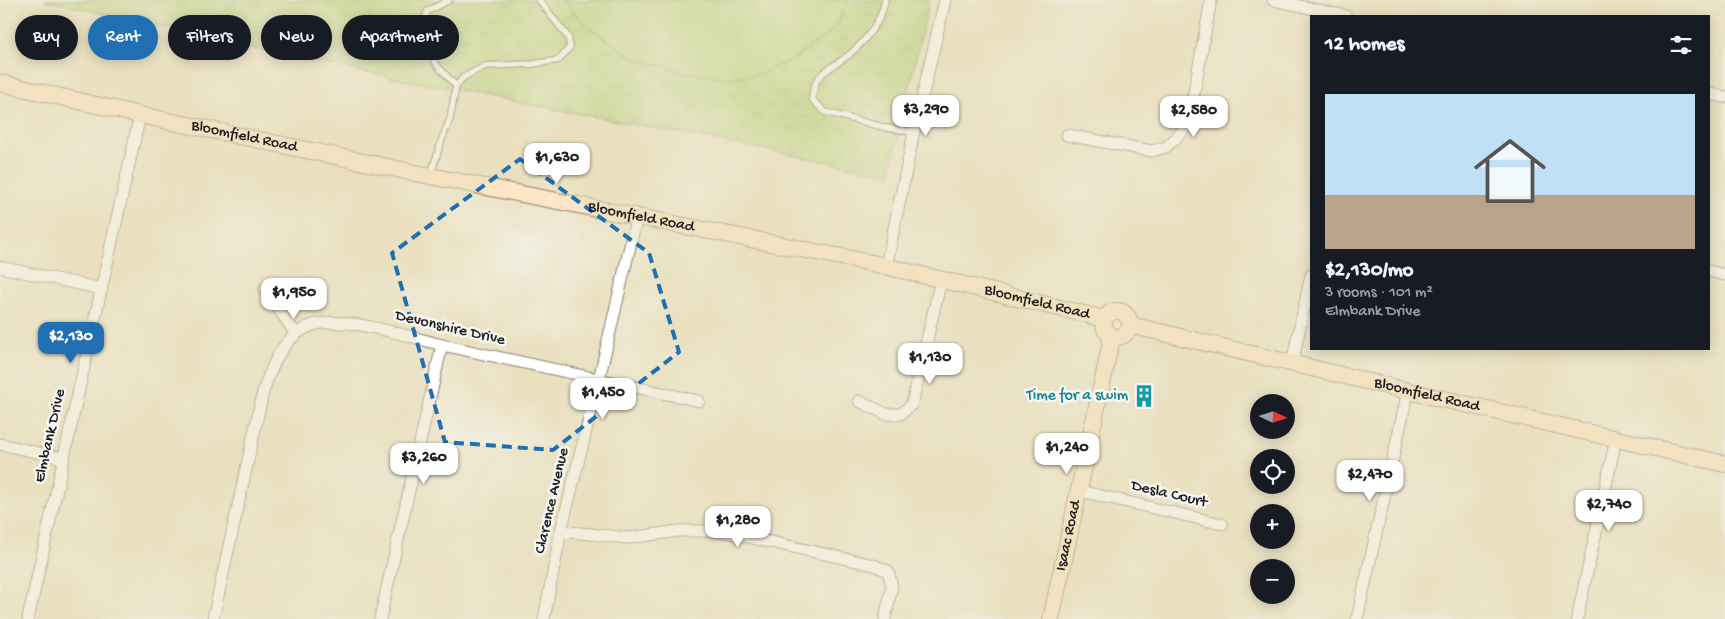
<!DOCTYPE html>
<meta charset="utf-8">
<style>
:root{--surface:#171b24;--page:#20242c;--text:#f1f3f6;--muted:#9ea1a6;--line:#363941;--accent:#1f6fb2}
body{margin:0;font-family:"Gochi Hand",sans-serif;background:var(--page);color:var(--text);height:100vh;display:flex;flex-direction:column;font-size:19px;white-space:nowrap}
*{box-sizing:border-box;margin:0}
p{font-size:16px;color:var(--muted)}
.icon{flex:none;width:28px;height:28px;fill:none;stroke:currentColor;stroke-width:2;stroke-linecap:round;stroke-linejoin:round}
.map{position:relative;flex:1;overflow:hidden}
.details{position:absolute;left:1310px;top:15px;width:400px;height:335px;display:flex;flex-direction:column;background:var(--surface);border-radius:0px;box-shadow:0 2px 12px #0003}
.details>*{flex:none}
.banner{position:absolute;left:15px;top:15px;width:475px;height:45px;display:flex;gap:10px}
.needle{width:32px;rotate:94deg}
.tools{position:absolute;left:1250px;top:394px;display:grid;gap:10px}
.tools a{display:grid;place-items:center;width:45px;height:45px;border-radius:50%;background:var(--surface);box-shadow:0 2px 12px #0003;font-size:25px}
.price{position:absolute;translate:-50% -42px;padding:0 11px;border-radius:10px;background:#fff;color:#222;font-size:16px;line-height:32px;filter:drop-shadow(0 1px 2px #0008)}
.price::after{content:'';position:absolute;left:50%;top:30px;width:15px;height:11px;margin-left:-8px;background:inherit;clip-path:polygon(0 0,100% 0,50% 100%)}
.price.on{background:var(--accent);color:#fff}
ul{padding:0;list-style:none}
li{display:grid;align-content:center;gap:10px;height:265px;padding:0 15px}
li+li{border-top:1px solid var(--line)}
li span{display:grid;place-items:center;height:155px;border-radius:0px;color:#555}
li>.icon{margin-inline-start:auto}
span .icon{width:90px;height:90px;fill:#fffc;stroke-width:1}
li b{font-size:21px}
h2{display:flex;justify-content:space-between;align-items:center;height:60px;padding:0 15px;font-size:21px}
.pill{padding:0 18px;border-radius:22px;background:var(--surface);box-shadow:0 2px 12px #0003;font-size:18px;line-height:45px}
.pill.on{background:var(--accent);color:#fff}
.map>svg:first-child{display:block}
.park{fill:url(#park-crowns);stroke:#68784c}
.pitch{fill:#b4d47b;stroke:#68784c}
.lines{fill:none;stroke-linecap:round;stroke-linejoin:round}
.lane-casing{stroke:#837e6e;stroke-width:8}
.street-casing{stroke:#837e6e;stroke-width:13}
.secondary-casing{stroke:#837e6e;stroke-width:18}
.lane{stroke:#fff;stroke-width:5.5}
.street{stroke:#fff;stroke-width:11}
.secondary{stroke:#fde5c5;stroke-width:16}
.marked{fill:none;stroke:#1f6fb2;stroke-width:4;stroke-dasharray:10 6;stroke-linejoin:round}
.labels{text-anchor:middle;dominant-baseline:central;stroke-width:5;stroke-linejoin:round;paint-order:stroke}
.street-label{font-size:16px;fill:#1c1c1c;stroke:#f6f6f2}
.culture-label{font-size:16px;fill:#0d838f;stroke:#f6f6f2;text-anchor:end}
</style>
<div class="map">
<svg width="1725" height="619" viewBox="0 0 1725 619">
<defs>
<pattern id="park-crowns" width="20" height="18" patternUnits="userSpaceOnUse" patternTransform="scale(1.25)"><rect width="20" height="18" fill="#b4d47b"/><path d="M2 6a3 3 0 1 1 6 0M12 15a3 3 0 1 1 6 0" fill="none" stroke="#9ab56a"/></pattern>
</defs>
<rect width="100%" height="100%" fill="#f6f6f2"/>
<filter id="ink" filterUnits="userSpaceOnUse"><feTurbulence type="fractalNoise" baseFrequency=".02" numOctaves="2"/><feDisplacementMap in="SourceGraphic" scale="10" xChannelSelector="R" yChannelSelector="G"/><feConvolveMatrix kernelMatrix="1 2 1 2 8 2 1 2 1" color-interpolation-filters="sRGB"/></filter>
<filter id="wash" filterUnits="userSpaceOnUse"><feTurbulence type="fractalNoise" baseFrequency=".0096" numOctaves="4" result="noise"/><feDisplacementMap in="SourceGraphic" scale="20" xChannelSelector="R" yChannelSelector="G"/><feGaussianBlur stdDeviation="1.12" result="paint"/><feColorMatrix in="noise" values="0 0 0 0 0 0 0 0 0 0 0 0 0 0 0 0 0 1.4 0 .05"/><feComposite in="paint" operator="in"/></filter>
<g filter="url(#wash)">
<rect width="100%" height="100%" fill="#eae0bf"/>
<path class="park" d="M 45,0 L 929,0 L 890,174 L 306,61 Z"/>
<path class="pitch" d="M 561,0 L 849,0 L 834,29 L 795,58 L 760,74 L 728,78 L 685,72 L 635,59 L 591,29 Z"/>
</g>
<g filter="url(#ink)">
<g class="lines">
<defs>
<path id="lane" d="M 449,0 L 428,11 L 419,31 L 436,64 L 456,86
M 885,0 C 882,21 865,41 850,54 C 831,70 814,70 812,99 L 825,112 L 887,128 L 914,132
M 431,174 L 442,139 L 450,119 L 456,86 L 464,77 L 485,66 L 533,64 L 559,60 L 570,47 L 568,37 L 539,0"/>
<path id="street" d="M 1273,0 L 1346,16
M 1709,94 L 1725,97
M 1067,135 L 1152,151 L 1166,147 L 1175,139 L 1185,128 L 1190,114 L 1211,0
M 0,267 L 102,289
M 886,267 L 914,132 L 945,0
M 1709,271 L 1725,275
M 265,289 L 295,333
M 1292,364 L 1311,275
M 859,401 L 886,414 L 901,414 L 912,404 L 941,280
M 0,444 L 62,458
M 1080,491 L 1222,524
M 561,531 L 628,538 L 679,531 L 721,531 L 874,565 L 888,571 L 892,586 L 885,619
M 28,619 L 140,115
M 213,619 L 263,392 C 272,365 283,335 313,325 C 346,315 412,338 447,346 C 531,364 615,383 699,401
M 380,619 L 442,345
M 544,619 L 561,531 L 599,379 L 637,216
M 1357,619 L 1408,391
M 1577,619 L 1616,439"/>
<g id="secondary">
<path id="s1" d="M 0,83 L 140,115 L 430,176 L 872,263 L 1105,319"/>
<circle cx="1117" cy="324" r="13"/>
<path id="s2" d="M 1130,325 L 1408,391 L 1725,464"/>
<path id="s3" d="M 1051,619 L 1112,337"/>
</g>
</defs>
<use href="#lane" class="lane-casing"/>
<use href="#street" class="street-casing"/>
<use href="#secondary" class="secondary-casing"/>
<use href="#lane" class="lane"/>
<use href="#street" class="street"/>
<use href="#secondary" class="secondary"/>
</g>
</g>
<path d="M0 0H1725V619H0ZM 520,159 L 649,253 L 679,352 L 553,450 L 445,442 L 392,253 Z" fill="#eae0bf" fill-opacity=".55" fill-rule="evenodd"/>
<path class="marked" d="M 520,159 L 649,253 L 679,352 L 553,450 L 445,442 L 392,253 Z"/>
<defs>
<symbol id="building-bare" viewBox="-9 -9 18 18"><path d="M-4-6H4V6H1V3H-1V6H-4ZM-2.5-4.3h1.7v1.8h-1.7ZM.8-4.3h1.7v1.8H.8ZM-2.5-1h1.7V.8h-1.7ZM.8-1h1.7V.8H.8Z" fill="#0f9aa8" stroke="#f6f6f2" stroke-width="2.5" paint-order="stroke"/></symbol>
</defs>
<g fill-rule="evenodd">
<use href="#building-bare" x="1128" y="380" width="32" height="32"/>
</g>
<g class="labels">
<g class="street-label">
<text stroke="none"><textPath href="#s1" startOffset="250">Bloomfield Road</textPath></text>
<text stroke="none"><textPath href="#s1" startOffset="655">Bloomfield Road</textPath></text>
<text stroke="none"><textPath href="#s1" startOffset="1060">Bloomfield Road</textPath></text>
<text transform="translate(450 329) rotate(13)">Devonshire Drive</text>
<text stroke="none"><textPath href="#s2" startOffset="305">Bloomfield Road</textPath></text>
<text transform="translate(51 436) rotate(-77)">Elmbank Drive</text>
<text transform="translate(1169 495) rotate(13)">Desla Court</text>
<text transform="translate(553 501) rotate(-77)">Clarence Avenue</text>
<text stroke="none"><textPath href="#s3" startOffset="85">Isaac Road</textPath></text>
</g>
<g class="culture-label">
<text x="1128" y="396">Time for a swim</text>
</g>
</g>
</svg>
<div class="tools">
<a><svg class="needle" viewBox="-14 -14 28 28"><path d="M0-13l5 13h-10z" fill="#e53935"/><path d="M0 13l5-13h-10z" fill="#9ea1a6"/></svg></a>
<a><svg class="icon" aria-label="locate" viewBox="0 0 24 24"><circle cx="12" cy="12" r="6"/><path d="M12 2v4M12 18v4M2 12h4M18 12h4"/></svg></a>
<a>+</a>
<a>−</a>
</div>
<b class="price" style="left:926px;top:137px">$3,290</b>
<b class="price" style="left:1194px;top:138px">$2,580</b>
<b class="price" style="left:557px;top:185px">$1,630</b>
<b class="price" style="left:294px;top:320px">$1,950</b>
<b class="price on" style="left:71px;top:364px">$2,130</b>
<b class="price" style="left:930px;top:385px">$1,130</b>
<b class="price" style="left:603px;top:420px">$1,450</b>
<b class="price" style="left:1067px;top:475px">$1,240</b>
<b class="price" style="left:424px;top:485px">$3,260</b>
<b class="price" style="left:1370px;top:502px">$2,470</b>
<b class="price" style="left:1609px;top:532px">$2,740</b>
<b class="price" style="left:738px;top:548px">$1,280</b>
<div class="banner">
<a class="pill">Buy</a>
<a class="pill on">Rent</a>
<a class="pill">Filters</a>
<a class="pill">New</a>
<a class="pill">Apartment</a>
</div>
<section class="details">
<h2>12 homes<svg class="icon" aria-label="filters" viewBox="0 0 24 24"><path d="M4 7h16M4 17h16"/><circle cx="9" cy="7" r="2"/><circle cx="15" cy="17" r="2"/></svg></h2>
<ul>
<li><span style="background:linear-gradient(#bfe0f5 65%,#b9a48a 0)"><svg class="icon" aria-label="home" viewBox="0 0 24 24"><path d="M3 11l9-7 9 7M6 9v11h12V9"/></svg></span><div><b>$2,130/mo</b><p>3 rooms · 101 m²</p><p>Elmbank Drive</p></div></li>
</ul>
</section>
</div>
